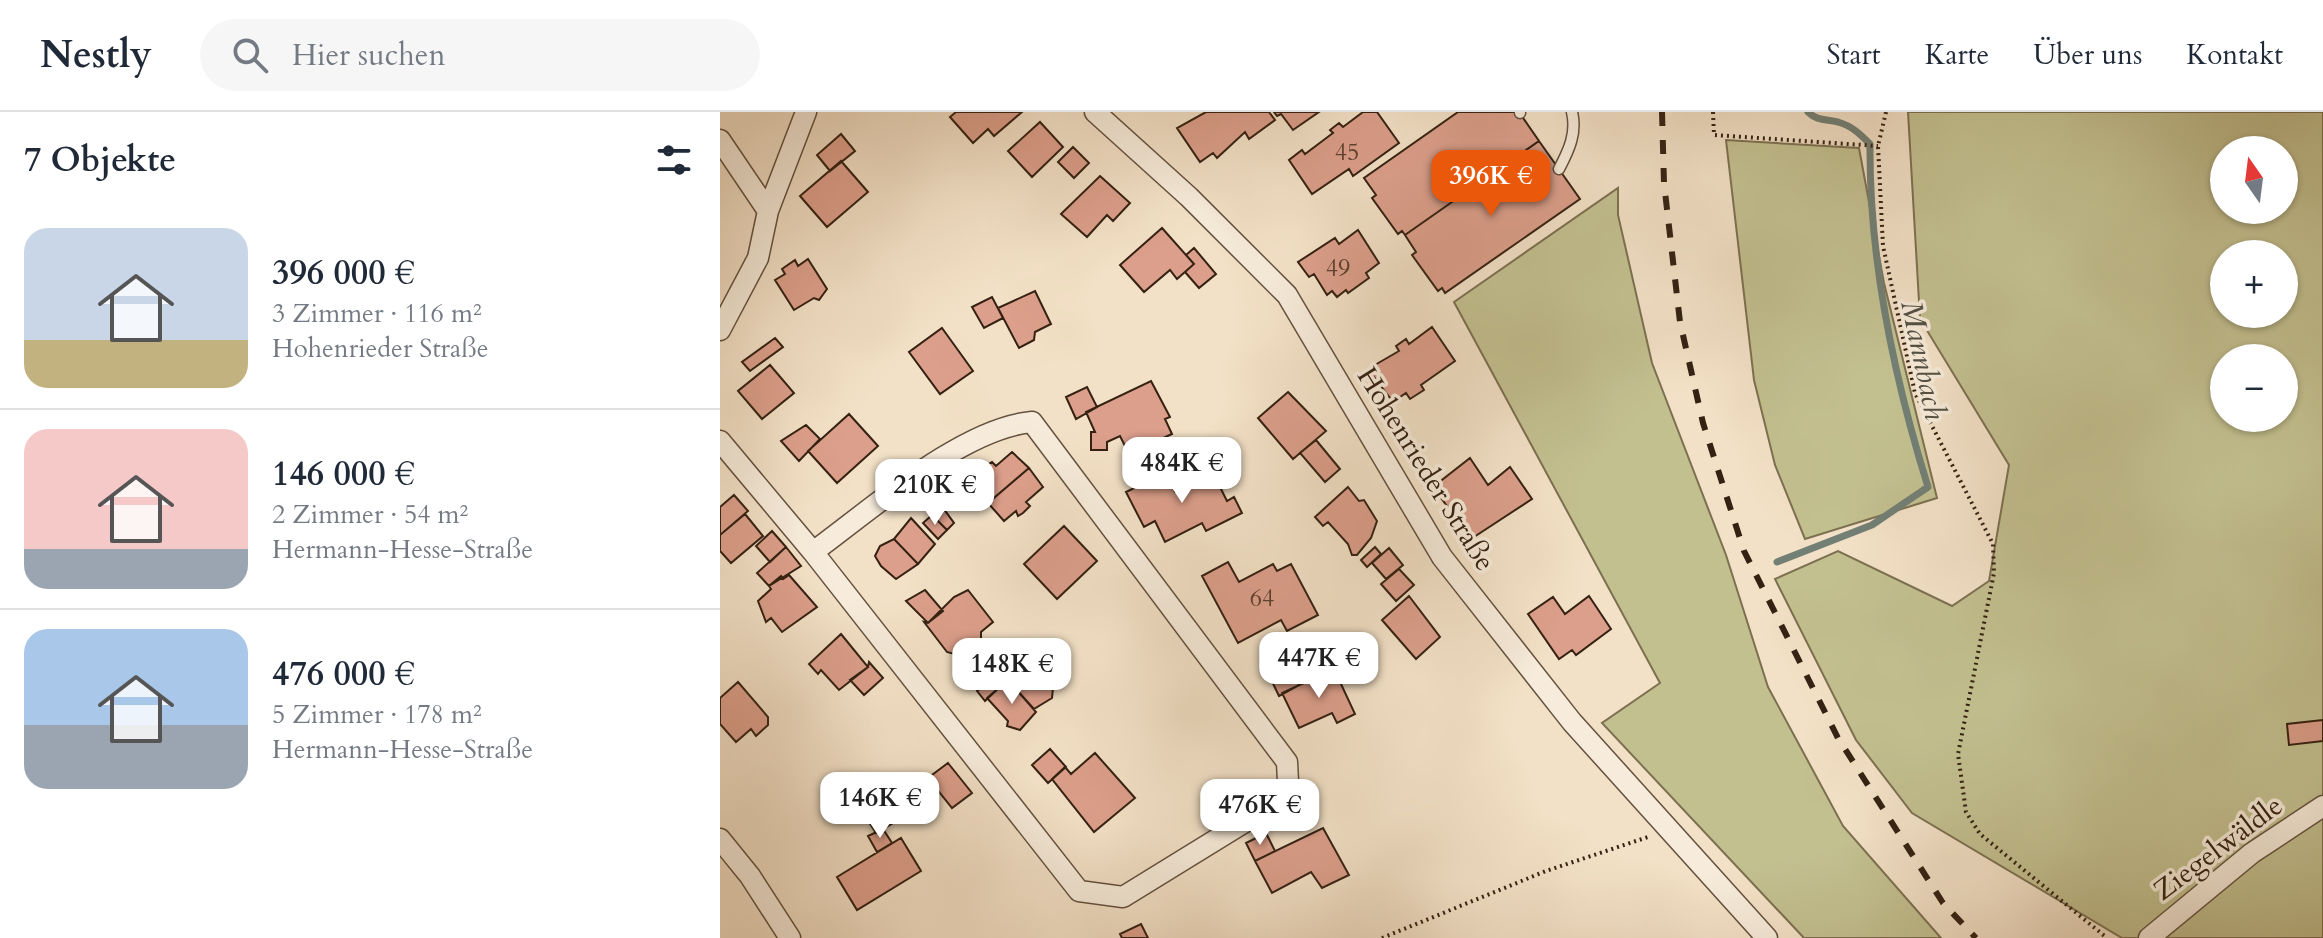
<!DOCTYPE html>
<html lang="de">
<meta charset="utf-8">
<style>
:root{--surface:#fff;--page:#f6f6f7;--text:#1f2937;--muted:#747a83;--line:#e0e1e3;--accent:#ea580c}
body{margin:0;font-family:Cardo,serif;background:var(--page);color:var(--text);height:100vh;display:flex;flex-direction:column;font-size:30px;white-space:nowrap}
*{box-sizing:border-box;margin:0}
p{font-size:26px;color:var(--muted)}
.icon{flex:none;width:44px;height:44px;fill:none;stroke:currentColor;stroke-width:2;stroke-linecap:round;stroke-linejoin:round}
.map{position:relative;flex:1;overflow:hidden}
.sheet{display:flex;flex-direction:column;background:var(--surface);width:720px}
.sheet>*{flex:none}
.needle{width:52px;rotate:346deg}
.fabs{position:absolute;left:1490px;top:24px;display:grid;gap:16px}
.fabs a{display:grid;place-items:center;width:88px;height:88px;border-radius:50%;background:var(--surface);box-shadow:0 2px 6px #0004;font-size:40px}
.price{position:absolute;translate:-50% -68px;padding:0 18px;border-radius:16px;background:#fff;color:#222;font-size:26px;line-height:52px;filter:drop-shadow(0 2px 4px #0008)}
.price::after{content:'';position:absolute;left:50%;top:48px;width:24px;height:18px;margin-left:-12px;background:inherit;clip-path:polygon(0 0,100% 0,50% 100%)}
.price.selected{background:var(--accent);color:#fff}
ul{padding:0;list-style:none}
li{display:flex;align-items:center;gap:24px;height:200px;padding:0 24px}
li+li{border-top:2px solid var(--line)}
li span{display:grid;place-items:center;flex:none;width:224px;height:160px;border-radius:24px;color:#555}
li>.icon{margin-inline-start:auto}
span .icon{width:96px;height:96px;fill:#fffc;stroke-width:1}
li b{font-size:34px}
h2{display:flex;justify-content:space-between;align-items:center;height:96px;padding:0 24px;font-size:34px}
header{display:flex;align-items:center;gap:48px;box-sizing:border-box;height:112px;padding:0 40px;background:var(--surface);border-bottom:2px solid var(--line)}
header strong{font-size:38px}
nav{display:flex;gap:44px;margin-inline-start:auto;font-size:28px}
.search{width:560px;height:72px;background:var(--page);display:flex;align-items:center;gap:20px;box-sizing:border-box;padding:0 28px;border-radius:44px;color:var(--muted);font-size:30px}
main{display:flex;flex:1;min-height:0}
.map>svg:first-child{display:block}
.green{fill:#c3c090;stroke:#7c7051;stroke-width:2;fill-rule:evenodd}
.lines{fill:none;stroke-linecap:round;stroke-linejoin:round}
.stream{stroke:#727f75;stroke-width:7}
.building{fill:#dc9f8b;stroke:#342112;stroke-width:2}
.lane-casing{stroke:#64513f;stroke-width:13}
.street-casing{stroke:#64513f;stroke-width:23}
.path{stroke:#342112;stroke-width:4;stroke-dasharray:2 4;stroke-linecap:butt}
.lane{stroke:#f7ecdb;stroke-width:10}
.street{stroke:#f7ecdb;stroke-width:20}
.rail{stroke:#342112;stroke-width:6;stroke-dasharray:14 14;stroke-linecap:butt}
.labels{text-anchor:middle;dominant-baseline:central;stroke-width:7;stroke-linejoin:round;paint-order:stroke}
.number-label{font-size:24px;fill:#5e4030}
.street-label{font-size:28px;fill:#342112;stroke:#f7ecdb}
.water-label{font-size:30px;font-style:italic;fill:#535044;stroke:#f7ecdb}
</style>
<header>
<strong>Nestly</strong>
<div class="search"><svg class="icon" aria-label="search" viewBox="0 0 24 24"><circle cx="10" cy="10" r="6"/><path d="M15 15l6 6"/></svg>Hier suchen</div>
<nav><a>Start</a><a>Karte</a><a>Über uns</a><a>Kontakt</a></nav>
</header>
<main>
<section class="sheet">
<h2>7 Objekte<svg class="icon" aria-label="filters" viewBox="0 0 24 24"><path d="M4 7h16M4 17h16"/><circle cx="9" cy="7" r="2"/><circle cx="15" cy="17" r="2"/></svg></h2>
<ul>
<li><span style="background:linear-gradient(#c9d6e8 70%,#c2b280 0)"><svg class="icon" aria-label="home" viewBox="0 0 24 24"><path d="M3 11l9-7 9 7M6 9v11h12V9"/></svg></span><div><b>396 000 €</b><p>3 Zimmer · 116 m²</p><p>Hohenrieder Straße</p></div></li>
<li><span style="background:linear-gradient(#f6c9c9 75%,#9aa5b1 0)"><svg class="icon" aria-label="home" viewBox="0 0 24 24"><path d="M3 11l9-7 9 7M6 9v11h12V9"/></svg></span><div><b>146 000 €</b><p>2 Zimmer · 54 m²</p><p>Hermann-Hesse-Straße</p></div></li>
<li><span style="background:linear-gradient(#a9c7e8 60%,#9aa5b1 0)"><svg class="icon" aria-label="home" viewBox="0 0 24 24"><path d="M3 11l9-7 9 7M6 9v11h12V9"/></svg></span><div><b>476 000 €</b><p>5 Zimmer · 178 m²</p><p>Hermann-Hesse-Straße</p></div></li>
</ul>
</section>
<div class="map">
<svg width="1603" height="826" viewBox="0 0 1603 826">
<rect width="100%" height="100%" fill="#f3e1c7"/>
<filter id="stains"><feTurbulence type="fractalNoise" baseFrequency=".0025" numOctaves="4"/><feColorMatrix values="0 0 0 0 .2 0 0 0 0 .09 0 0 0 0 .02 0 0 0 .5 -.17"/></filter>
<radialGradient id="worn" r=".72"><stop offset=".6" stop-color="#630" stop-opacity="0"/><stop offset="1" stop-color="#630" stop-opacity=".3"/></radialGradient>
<path class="green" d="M 1188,0 L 1603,0 L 1603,826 L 1402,826 L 1192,701 L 1136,628 L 1055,467 L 1118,439 L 1232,494 L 1269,469 L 1289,353 L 1200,207 ZM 1504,38 L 1564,38 L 1564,98 L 1504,98 ZM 1504,142 L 1564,142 L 1564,202 L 1504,202 ZM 1504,246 L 1564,246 L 1564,306 L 1504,306 Z
M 1006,28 L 1139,36 L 1164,171 L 1217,386 L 1085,427 L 1055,353 L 1034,268 Z
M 898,76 L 898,103 L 932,251 L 1006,443 L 1048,575 L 1123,714 L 1221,826 L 1084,826 L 882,611 L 940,571 L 734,190 Z"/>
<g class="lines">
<path class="stream" d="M 1057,450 L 1152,413 L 1208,375 C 1174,266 1149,148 1150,32 C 1140,22 1132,14 1118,10 C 1106,7 1097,9 1088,0"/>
</g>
<path class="building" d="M 236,0 L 302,0 L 274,24 L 268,17 L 253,31 L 230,5 Z
M 486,0 L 549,0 L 555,8 L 529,27 L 525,20 L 497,46 L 493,41 L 480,50 L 457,16 Z
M 554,0 L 599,0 L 573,18 L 561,2 L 557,4 Z
M 643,0 L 657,0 L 679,31 L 633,64 L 629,57 L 592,82 L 569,48 L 582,38 L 585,42 L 613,21 L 610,18 L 619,11 L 623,15 Z
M 738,0 L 799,0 L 819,29 L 685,123 L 682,119 L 678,122 L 652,86 L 656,83 L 644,66 Z
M 320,10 L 343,35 L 312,65 L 288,39 Z
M 121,22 L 135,39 L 110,59 L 97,43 Z
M 819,29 L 860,87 L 725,181 L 722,176 L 718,179 L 692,143 L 696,140 L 685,123 Z
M 353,35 L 369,51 L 354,66 L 338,50 Z
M 121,49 L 148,80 L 107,115 L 80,84 Z
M 380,64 L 410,91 L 393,109 L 387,103 L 367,125 L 341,102 Z
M 442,116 L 474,152 L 457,167 L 450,158 L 424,180 L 400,153 Z
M 638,118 L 659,151 L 646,161 L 649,166 L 628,181 L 626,178 L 617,185 L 612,179 L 607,183 L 594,162 L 589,165 L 578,150 L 615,126 L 619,132 Z
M 474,136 L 496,162 L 479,176 L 465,160 L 474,152 L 466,143 Z
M 88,147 L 107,177 L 99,188 L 94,186 L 74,198 L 55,168 L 65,162 L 62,157 L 75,148 L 78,154 Z
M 315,179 L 331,212 L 315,220 L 314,228 L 299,236 L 278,196 Z
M 272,185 L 283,206 L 264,216 L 252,195 Z
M 712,215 L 735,249 L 701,273 L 704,278 L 690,287 L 686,281 L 673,290 L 648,257 L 679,239 L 676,234 L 686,227 L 689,232 Z
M 222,216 L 253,259 L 220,282 L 189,240 Z
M 55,226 L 63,235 L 30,259 L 22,250 Z
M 50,253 L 74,281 L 42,307 L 18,279 Z
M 431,269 L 450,305 L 445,307 L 452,322 L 409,342 L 400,324 L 387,330 L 387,338 L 371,338 L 371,320 L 375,320 L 366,300 Z
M 367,275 L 377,295 L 356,307 L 346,285 Z
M 568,280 L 606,319 L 573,347 L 538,306 Z
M 129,302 L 158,334 L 117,371 L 88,339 Z
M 86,313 L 100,327 L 79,349 L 61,329 Z
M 596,328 L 620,357 L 605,370 L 580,341 Z
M 292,340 L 309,356 L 268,391 L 253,374 L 265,364 L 261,361 L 264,355 L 272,350 L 276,354 Z
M 750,346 L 768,373 L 790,355 L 812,387 L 751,427 L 713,375 Z
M 309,356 L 323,375 L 306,390 L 310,394 L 303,401 L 298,404 L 296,399 L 284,409 L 268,391 Z
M 445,361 L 455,380 L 493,361 L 507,389 L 514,385 L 522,401 L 486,419 L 482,411 L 445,430 L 435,409 L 424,415 L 406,380 Z
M 628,375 L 639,389 L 644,388 L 657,409 L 651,426 L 637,443 L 632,443 L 628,432 L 608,410 L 603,414 L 595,405 Z
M 14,383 L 28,399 L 0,423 L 0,395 Z
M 221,393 L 234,411 L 227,418 L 212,403 Z
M 25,402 L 43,424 L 11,451 L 0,439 L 0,423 Z
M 212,403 L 227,418 L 218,427 L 203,411 Z
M 191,406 L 215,432 L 198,452 L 174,427 Z
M 344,414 L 377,449 L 337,487 L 304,452 Z
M 52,419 L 66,435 L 50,450 L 36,434 Z
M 174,427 L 198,452 L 176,467 L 161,454 L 155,444 L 160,434 Z
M 66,435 L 81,454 L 49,474 L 37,461 Z
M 655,435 L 661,442 L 647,455 L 641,448 Z
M 669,436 L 683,453 L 666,467 L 652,451 Z
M 508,450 L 519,470 L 553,452 L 557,459 L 571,452 L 598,503 L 567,519 L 561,508 L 518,531 L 482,464 Z
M 679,457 L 694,473 L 676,489 L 661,472 Z
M 69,463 L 97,495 L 62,520 L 51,506 L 46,510 L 38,489 L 51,477 L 49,474 L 61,464 L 63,467 Z
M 205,478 L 223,499 L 208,511 L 186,489 Z
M 248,478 L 273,510 L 261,520 L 261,528 L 251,528 L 234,542 L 227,540 L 204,510 L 208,511 L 234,485 Z
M 689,484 L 720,525 L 696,547 L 662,508 Z
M 869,484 L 891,517 L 856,543 L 852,538 L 839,547 L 808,502 L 833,485 L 845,502 Z
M 121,522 L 148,555 L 119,578 L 101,558 L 98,562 L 89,552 Z
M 267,547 L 274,556 L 253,575 L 243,563 Z
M 566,548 L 579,573 L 559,584 L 548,561 Z
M 149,550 L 163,566 L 144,583 L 130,568 L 148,555 Z
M 307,552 L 333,576 L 332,586 L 314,597 L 288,568 Z
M 614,557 L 635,602 L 617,611 L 612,601 L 579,616 L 562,581 Z
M 274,565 L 281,574 L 265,589 L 257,579 Z
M 288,568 L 316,600 L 300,618 L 287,614 L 288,609 L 267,586 Z
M 18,570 L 48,605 L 48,613 L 36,624 L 31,617 L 16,630 L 0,612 L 0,586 Z
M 1603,608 L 1603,629 L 1569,633 L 1567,612 Z
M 330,637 L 346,655 L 328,671 L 312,653 Z
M 375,641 L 415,686 L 374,720 L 332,667 L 345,655 L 351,662 Z
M 228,651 L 252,681 L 232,696 L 208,666 Z
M 200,678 L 207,690 L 175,710 L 168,698 Z
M 168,698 L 175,710 L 156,721 L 149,710 Z
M 603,716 L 629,763 L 602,776 L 591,760 L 552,781 L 535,749 Z
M 163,717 L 172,731 L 157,740 L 148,724 Z
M 546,721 L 555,739 L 535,749 L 526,731 Z
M 181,726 L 201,759 L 137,798 L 117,765 Z
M 421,812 L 428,826 L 402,826 L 400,822 Z"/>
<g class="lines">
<defs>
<path id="lane" d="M 800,1 L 800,0
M 839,57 C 849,38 857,21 852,0"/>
<path id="street" d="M 375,0 L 469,85 L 567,183 L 722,445 L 852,610 L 1047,826
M 0,28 L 48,99
M 0,218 L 38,146 L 48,99 L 86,0
M 0,329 L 93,440 L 359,779 L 403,785 L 554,692 L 568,670 L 567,650 L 312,310 C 242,316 151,398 93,440
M 0,727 L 30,764 L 70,826
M 1429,826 L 1532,741 L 1603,694"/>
</defs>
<use href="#lane" class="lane-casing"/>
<use href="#street" class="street-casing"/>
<path class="path" d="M 993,0 L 994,23 L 1158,34
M 1166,0 L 1158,34 L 1163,134 L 1195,281 L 1273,432 L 1274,461 L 1238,642 L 1246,700 L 1260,722 L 1387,826
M 662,826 L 826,759 L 928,725"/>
<use href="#lane" class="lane"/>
<use href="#street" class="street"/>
<path class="rail" d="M 942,0 L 944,71 L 960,210 L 983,311 L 1024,439 L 1118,626 L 1223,791 L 1256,826"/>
</g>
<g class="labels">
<g class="number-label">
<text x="627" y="40">45</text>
<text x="618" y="156">49</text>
<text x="542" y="486">64</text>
</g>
<g class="street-label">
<text transform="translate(706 357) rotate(58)">Hohenrieder Straße</text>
<text transform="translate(1498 736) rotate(-37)">Ziegelwäldle</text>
</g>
<g class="water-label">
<text transform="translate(1203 248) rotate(78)">Mannbach</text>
</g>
</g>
<rect width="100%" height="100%" filter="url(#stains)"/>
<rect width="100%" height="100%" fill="url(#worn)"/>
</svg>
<div class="fabs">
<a><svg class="needle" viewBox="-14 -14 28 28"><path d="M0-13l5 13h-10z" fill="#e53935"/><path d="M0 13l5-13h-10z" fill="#747a83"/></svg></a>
<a>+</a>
<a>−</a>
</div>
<b class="price selected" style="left:771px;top:106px">396K €</b>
<b class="price" style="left:462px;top:393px">484K €</b>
<b class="price" style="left:215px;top:415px">210K €</b>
<b class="price" style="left:599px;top:588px">447K €</b>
<b class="price" style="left:292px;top:594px">148K €</b>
<b class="price" style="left:160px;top:728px">146K €</b>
<b class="price" style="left:540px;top:735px">476K €</b>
</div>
</main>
